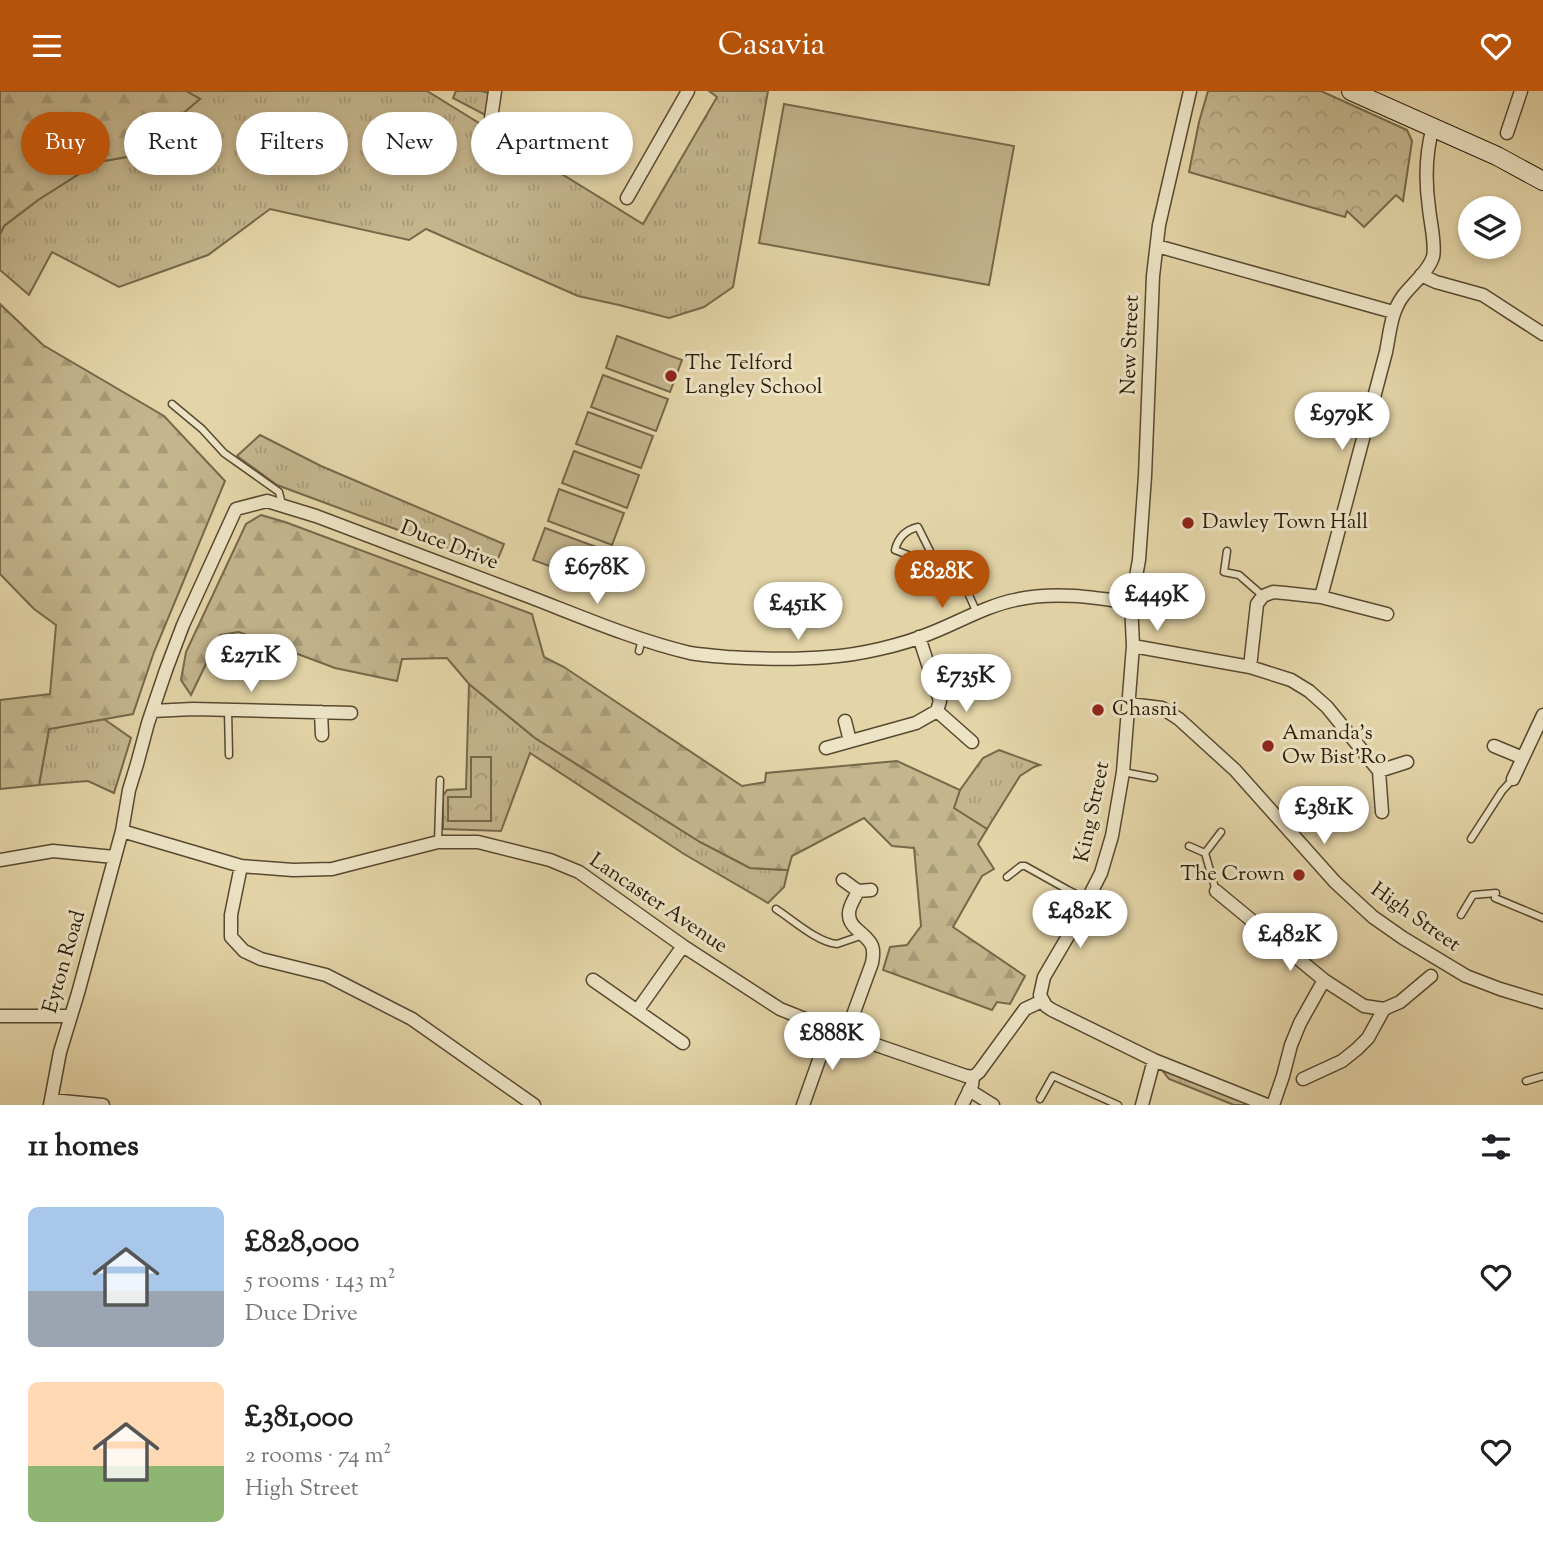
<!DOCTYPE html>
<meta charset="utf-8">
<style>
:root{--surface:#fff;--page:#f2f2f2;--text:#202124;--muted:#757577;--accent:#b45309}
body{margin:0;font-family:"Sorts Mill Goudy",serif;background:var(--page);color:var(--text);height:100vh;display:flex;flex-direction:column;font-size:26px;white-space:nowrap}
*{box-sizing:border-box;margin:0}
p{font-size:23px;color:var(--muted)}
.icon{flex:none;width:38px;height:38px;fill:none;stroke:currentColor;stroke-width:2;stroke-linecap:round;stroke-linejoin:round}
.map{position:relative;height:1014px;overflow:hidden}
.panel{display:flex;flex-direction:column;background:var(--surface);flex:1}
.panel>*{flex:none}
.banner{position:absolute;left:21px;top:21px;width:700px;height:63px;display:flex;gap:14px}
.tools{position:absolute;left:1458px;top:105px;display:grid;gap:14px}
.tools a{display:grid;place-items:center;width:63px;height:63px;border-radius:50%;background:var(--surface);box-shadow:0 4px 10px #0003;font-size:35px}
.price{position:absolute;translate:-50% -60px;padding:0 16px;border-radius:24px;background:#fff;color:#222;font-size:23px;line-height:46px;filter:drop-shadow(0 2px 4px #0008)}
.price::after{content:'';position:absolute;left:50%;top:42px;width:21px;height:16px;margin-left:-10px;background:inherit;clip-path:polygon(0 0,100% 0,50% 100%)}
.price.selected{background:var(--accent);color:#fff}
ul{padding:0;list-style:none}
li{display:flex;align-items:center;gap:21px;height:175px;padding:0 28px}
li span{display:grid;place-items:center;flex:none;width:196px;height:140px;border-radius:10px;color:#555}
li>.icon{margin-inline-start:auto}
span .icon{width:84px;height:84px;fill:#fffc;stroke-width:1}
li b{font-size:30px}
h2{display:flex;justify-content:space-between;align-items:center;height:84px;padding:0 28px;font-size:30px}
.pill{padding:0 24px;border-radius:32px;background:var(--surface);box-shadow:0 4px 10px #0003;font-size:24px;line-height:63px}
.pill.selected{background:var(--accent);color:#fff}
header{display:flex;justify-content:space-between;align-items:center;height:91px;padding:0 28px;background:var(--accent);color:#fff;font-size:32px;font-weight:600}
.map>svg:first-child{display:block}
.grass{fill:url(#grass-tufts);stroke:#76684a;stroke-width:2}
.forest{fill:url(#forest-firs);stroke:#76684a;stroke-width:2}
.park{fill:url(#park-crowns);stroke:#76684a;stroke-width:2}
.pitch{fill:#c4b58d;stroke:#76684a;stroke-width:2}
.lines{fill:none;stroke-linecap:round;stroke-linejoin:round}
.service-casing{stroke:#57492f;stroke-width:9}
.minor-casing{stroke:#57492f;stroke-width:15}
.secondary-casing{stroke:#281a07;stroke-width:20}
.service{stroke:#ede4c6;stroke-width:6}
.minor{stroke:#ede4c6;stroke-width:12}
.secondary{stroke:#ede4c6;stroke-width:18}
.poi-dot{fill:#8f2418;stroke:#ede4c6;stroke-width:2.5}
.labels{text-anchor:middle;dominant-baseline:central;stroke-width:6;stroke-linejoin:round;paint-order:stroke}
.street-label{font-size:21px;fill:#281a07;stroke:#ede4c6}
.poi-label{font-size:21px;fill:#281a07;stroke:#ede4c6;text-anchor:start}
</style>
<header><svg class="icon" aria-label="menu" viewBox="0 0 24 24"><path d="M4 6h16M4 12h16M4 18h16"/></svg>Casavia<svg class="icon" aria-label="heart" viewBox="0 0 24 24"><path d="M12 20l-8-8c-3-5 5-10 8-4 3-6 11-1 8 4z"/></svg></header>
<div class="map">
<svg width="1543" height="1014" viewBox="0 0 1543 1014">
<defs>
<pattern id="grass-tufts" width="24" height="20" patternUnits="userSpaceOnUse" patternTransform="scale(1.75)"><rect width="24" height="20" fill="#c4b58d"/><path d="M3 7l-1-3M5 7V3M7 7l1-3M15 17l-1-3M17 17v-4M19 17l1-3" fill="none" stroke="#a89b78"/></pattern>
<pattern id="forest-firs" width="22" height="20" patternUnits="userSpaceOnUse" patternTransform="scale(1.75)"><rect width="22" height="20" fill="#c4b58d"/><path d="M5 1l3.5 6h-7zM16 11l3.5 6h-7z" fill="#a89b78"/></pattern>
<pattern id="park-crowns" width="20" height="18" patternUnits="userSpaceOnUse" patternTransform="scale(1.75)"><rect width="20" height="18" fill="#c4b58d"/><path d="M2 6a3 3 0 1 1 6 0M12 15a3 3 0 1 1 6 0" fill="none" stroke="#a89b78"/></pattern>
</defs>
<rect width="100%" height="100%" fill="#e4d5a8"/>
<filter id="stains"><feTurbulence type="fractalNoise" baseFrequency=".00286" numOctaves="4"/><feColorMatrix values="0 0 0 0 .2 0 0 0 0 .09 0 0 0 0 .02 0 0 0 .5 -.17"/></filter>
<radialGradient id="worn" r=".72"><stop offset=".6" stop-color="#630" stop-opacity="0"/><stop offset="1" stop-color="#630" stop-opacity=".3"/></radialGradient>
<path class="grass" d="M 186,0 L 427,0 L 643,133 L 717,6 L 709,0 L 768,0 L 733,196 L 704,216 L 669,227 L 619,214 L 578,205 L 426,138 L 409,149 L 270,118 L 208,164 L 119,196 L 52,161 L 29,204 L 0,179 L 0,143 L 4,135 L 38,109 L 98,71 L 132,65 L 200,8 Z
M 456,0 L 481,0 L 494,3 L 491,27 L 453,7 Z
M 260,344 L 321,375 L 504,453 L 495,475 L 277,394 L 237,365 Z
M 469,593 L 535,647 L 700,751 L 750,777 L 788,779 L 784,796 L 768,812 L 684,763 L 530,662 L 501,740 L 443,738 L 443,705 L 447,699 L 466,698 Z
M 104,628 L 131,647 L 114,702 L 88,690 L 39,694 L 49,638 Z
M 999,659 L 1040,674 L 1034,676 L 1020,685 L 987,738 L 953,717 L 960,699 L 983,667 Z
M 1154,969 L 1267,1014 L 1234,1014 L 1169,988 Z"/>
<path class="forest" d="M 0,0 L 186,0 L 200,8 L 132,65 L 98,71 L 38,109 L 4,135 L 0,143 Z
M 0,213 L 43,254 L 164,325 L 225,390 L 154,561 L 133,623 L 49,638 L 39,694 L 0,698 L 0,609 L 50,603 L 56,534 L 34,518 L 0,483 Z
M 261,424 L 285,431 L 532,523 L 544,566 L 564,576 L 742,695 L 765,691 L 766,682 L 897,670 L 960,699 L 954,717 L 987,738 L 978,753 L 994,778 L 982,785 L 953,836 L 1025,885 L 1010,913 L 997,911 L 992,919 L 883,879 L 890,856 L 907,854 L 921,835 L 914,757 L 892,755 L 864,727 L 792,765 L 788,779 L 750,777 L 700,751 L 535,647 L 469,593 L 447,567 L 402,568 L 397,590 L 335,577 L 239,541 L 220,544 L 191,604 L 181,589 L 186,561 L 246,433 Z"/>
<path class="park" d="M 1208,0 L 1321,0 L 1407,39 L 1412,50 L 1403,110 L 1396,104 L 1364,136 L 1347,120 L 1345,126 L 1189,81 L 1199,31 Z
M 471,666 L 491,666 L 491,730 L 448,730 L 448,706 L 471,706 Z"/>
<path class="pitch" d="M 784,13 L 1014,55 L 989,194 L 759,152 Z
M 617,245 L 682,269 L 670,301 L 606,277 Z
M 603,284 L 668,308 L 656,340 L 591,316 Z
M 588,321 L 653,345 L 641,377 L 576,353 Z
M 574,360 L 639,384 L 627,417 L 562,392 Z
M 559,398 L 624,422 L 612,454 L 548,430 Z
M 545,437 L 610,461 L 598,493 L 533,469 Z"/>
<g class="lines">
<defs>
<path id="service" d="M 172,313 L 202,338 L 224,362 L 279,401 L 282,413
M 1227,460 L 1224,481 L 1239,484 L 1263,505
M 938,476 L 918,436 C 905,439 898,447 895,459 L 960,484 L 977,522
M 639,560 L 642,548
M 228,619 L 229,664
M 1123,681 L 1154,687
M 1471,748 L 1502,700 L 1513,688
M 438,751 L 440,689
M 1189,755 L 1205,762 L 1216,800
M 1205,762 L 1221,741
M 1007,786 L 1021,775 L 1025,775 L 1068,799 L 1087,809
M 1495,807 L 1543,827
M 776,818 C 793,829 817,851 837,853 L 863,844
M 1461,824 L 1473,804 L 1496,802
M 1526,990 L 1543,985
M 1040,1008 L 1053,985 L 1118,1014"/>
<path id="minor" d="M 1190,0 L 1159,134 L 1153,185 L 1145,385 L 1139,469 L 1131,512 L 1133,555 L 1123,681 L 1112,745 L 1101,782 L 1074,835 L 1044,886 L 1040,904 L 1046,915 L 1052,919 L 1154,969 L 1267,1014
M 491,27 L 495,0
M 1507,42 L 1521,0
M 627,107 L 688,0
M 1157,155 L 1393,221
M 1421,184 L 1436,191 L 1483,204 L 1543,243
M 1321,506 L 1386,261 C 1390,241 1391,221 1403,205 C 1413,192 1428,181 1433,166 C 1436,153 1430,130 1429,117 C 1425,89 1425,64 1433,36
M 1133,555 L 1250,576 L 1291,589 L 1309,600 L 1327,616 L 1379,680 L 1382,721
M 1250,576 L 1257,513 L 1263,505 L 1273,501 L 1285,502 L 1321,506 L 1387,523
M 1129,613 L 1162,617 L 1179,628 L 1235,679 L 1335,791 L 1373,826 L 1403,847 L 1466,885 L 1500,898 L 1543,911
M 152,620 L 193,618 L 351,622
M 937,620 L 972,651
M 321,621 L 322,644
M 845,630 L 850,650
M 1494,655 L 1523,667
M 826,657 L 916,632 L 937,620 L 940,610 L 919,546
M 1379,680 L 1407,671
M 1513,688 L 1543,624
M 122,740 L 241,775 L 293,779 L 332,778 L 438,751 L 478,751 L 550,769 L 579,781 L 683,855 L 780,918 L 830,938 L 966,985 L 973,986 L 979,981 L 1025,918 L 1042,910
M 0,769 L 53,760 L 114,766
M 241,775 L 231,824 L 231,846 L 244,860 L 261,868 L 326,884 L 412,928 L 534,1014
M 843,789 L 858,800 L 871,799
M 1216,800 L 1324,889 L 1364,915 L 1384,918
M 593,889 L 683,952
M 637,920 L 683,855
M 0,925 L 70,925
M 846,943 L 872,872 C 873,867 874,860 872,855 C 867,842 848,838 849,822 C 849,815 855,807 858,800
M 1303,988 L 1342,970 L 1357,958 L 1368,947 L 1384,918 L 1400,911 L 1431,885
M 969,999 L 993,1014
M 51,1009 L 103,1014
M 50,1014 L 60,961 L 78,902 L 122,740 L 129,699 L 137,673 L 148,632 L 166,579 L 183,534 L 236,418 L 267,410 L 316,425 C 387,452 459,479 530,506 C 582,526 635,549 690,562 C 702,564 715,565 727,566 C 761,568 794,569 828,566 C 859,564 903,554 931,542 C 959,531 986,515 1015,509 C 1053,500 1093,506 1131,512
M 803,1014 L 830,938
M 962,1014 L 972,994 L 973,986
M 1142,1014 L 1154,969
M 1273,1014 L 1283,985 L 1291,954 L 1300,932 L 1324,889"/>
<path id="secondary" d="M 1351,0 L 1497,65 L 1543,90"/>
</defs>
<use href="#service" class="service-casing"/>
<use href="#minor" class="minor-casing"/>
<use href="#secondary" class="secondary-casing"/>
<use href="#service" class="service"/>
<use href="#minor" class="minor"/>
<use href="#secondary" class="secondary"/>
</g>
<g class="poi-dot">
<circle cx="671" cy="285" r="7"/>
<circle cx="1188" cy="432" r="7"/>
<circle cx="1098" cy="619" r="7"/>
<circle cx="1268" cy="655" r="7"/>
<circle cx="1299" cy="784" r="7"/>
</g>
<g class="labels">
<g class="street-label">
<text transform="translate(1131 254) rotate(-88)">New Street</text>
<text transform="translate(449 455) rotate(21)">Duce Drive</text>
<text transform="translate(1093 721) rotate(-78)">King Street</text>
<text transform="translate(658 813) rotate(34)">Lancaster Avenue</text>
<text transform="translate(1415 827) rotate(35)">High Street</text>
<text transform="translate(65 871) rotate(-74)">Eyton Road</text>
</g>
<g class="poi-label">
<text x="685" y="273">The Telford<tspan x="685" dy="24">Langley School</tspan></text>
<text x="1202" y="432">Dawley Town Hall</text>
<text x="1112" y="619">Chasni</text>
<text x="1282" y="643">Amanda's<tspan x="1282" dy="24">Ow Bist'Ro</tspan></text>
<text x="1285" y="784" text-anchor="end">The Crown</text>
</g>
</g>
<rect width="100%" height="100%" filter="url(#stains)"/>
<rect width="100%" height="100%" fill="url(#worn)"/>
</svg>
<div class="tools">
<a><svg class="icon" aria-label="layers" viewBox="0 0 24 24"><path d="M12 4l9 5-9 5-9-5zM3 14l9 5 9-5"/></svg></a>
</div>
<b class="price" style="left:1342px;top:361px">£979K</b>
<b class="price" style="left:597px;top:515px">£678K</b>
<b class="price selected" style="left:942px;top:519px">£828K</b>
<b class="price" style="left:1157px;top:542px">£449K</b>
<b class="price" style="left:798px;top:551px">£451K</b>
<b class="price" style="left:251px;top:603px">£271K</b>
<b class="price" style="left:966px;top:623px">£735K</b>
<b class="price" style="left:1324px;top:755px">£381K</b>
<b class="price" style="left:1080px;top:859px">£482K</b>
<b class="price" style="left:1290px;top:882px">£482K</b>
<b class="price" style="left:832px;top:981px">£888K</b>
<div class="banner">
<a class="pill selected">Buy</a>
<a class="pill">Rent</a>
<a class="pill">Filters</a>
<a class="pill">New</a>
<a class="pill">Apartment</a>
</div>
</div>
<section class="panel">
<h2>11 homes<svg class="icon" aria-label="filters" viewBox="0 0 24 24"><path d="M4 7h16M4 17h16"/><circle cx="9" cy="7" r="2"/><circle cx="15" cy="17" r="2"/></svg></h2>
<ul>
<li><span style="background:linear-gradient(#a9c7e8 60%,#9aa5b1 0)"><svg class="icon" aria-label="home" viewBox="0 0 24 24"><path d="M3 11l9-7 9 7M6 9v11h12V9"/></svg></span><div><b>£828,000</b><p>5 rooms · 143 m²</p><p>Duce Drive</p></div><svg class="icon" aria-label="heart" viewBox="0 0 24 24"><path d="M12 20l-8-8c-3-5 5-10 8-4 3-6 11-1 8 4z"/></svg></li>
<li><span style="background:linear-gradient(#ffd9b3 60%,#8fb573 0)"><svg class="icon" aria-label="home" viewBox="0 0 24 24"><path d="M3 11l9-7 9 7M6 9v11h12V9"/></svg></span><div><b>£381,000</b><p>2 rooms · 74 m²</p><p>High Street</p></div><svg class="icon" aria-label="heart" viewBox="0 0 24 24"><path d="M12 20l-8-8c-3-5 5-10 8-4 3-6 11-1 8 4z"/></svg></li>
</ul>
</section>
